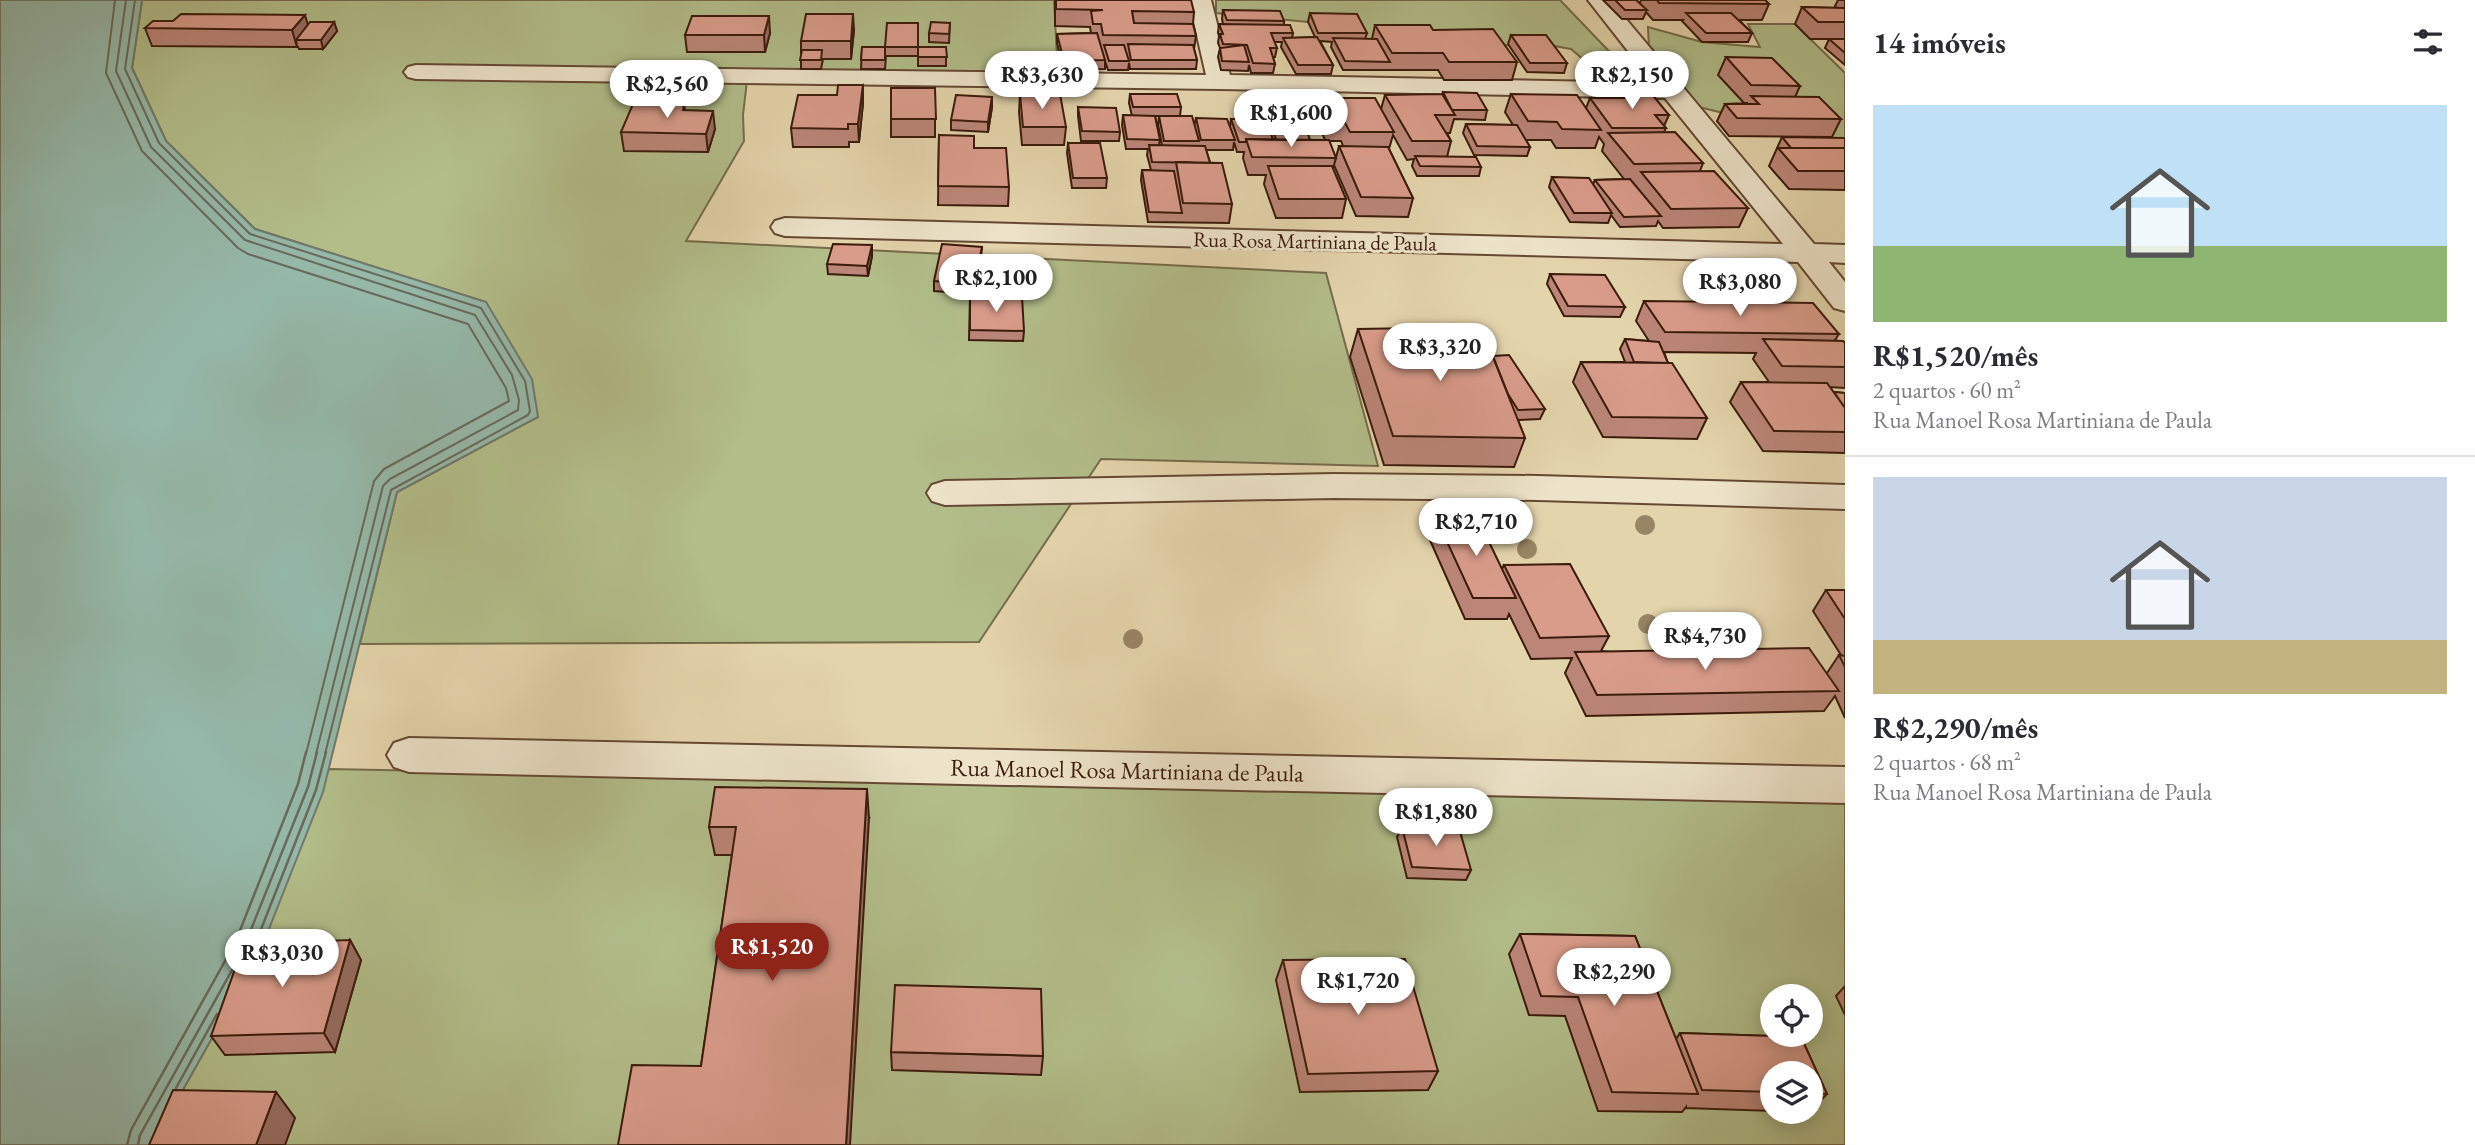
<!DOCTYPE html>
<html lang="pt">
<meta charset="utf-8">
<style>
:root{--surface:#fff;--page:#f7f7f7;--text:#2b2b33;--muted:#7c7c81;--line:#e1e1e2;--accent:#8f2418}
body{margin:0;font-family:"EB Garamond",serif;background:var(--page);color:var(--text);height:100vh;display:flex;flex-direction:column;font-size:26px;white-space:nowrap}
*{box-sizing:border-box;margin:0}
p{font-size:23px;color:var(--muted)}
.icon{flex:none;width:38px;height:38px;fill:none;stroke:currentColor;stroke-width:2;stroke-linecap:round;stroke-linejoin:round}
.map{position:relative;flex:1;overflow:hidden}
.side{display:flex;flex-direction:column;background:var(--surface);width:630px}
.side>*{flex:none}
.controls{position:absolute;left:1760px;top:984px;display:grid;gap:14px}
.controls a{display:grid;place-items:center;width:63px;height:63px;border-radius:50%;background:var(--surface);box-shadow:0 4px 18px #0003;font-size:35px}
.price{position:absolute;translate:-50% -60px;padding:0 16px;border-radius:24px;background:#fff;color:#222;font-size:23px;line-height:46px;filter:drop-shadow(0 2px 4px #0008)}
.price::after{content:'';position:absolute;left:50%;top:42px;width:21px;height:16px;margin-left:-10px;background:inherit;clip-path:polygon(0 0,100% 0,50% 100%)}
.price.selected{background:var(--accent);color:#fff}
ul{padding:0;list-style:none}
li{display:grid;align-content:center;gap:14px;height:371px;padding:0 28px}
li+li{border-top:2px solid var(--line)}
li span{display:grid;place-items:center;height:217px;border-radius:0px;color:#555}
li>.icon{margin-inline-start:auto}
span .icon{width:126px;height:126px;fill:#fffc;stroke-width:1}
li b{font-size:30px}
h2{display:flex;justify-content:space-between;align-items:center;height:84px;padding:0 28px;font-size:30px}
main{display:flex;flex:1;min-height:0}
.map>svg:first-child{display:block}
.green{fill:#b2bd8a;stroke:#766c4a;stroke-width:2;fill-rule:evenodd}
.water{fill:#95b8a9;stroke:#71796a;stroke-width:2}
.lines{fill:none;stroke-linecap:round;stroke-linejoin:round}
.shore-far1{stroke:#686a5a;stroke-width:2}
.shore{stroke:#686a5a;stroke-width:2.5}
.minor-casing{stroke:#654933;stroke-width:4}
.minor{fill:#ede3c9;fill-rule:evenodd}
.tree{fill:#988565}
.wall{fill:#bb8678;stroke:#3b1b0b;stroke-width:2;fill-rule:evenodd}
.shaded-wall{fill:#986d61;stroke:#3b1b0b;stroke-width:2}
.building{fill:#d99c8b;stroke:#3b1b0b;stroke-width:2}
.labels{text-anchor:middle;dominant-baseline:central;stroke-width:6;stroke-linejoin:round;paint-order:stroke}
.far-street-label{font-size:21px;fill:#3b1b0b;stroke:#ede3c9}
.street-label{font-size:24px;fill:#3b1b0b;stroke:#ede3c9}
</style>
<main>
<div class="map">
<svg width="1845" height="1145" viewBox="0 0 1845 1145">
<rect width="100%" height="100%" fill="#e4d4ac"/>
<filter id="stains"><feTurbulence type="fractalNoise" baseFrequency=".00286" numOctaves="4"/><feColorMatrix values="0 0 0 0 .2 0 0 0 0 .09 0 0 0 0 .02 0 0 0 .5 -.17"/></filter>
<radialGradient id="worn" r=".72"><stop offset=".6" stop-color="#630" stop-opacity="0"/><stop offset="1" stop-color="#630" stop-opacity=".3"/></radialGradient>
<path class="green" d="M 142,0 L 1054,0 L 1058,78 L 748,72 L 743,115 L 744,141 L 686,241 L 1326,273 L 1378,466 L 1101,459 L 979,642 L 360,644 L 397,492 L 538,417 L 486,302 L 255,229 L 166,141 L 132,68 Z
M 1216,0 L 1560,0 L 1627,70 L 1591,66 L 1571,49 L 1543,44 L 1488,46 L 1365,42 L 1355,22 L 1308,22 L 1216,13 Z
M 1748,24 L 1795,24 L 1845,73 L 1845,143 L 1695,106 L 1649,49 L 1648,27 L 1702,42 L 1760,47 Z
M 329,769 L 1845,799 L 1845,1145 L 152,1145 L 259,954 ZM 1773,996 L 1811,996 L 1811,1034 L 1773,1034 ZM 1773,1073 L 1811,1073 L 1811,1111 L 1773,1111 Z"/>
<path class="water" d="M 0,0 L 142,0 L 132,68 L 166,141 L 255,229 L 486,302 L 532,379 L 538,417 L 397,492 L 323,792 L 259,954 L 152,1145 L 0,1145 Z"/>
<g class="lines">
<path class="shore-far1" d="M 115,0 L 106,73 L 142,151 L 238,248 L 248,254 L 468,324 L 506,388 L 509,401 L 384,469 L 374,481 L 306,754
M 126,0 L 116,71 L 151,147 L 245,240 L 475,315 L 512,375 L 519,400 L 518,410 L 390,479 L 383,486 L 316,754
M 135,0 L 125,69 L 159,143 L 250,234 L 481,308 L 525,381 L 530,411 L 528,415 L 391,490 L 325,754"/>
<path class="shore" d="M 246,942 L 308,787 L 317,752
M 256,942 L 316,790 L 326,752
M 176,1088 L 217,1014
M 127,1145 L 131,1130 L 235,943 L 298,784 L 306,752
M 138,1145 L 140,1135 L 236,963"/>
<defs>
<path id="minor" d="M 1189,0 L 1211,0 L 1230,75 L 1653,83 L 1588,0 L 1610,0 L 1814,244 L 1845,245 L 1845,263 L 1829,262 L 1845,282 L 1845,311 L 1834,308 L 1798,262 L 785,236 L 775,233 L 771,227 L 775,221 L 785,218 L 1783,244 L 1665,98 L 1220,89 L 416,79 L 408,77 L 404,72 L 408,67 L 416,65 L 1206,75 Z
M 1334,474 L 1538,476 L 1845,485 L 1845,509 L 1538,500 L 1334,498 L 945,505 L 932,501 L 927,493 L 932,485 L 945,481 Z
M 409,738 L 1845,767 L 1845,803 L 409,772 L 394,767 L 387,755 L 394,743 Z"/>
</defs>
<use href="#minor" class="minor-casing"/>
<use href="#minor" class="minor"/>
</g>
<g class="tree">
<circle cx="1645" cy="525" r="10"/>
<circle cx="1527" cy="549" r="10"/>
<circle cx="1648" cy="624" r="10"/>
<circle cx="1133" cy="639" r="10"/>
</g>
<path class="wall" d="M 1055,0 L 1194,12 L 1193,24 L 1196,36 L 1194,49 L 1197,60 L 1196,69 L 1130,69 L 1129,63 L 1128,70 L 1108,70 L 1105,61 L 1105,69 L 1063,70 L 1057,43 L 1057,34 L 1091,33 L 1090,27 L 1055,26 Z
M 1603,0 L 1636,0 L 1640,3 L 1641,0 L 1765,0 L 1769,4 L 1762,20 L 1739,20 L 1752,33 L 1748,42 L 1702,42 L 1682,21 L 1683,20 L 1653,20 L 1646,12 L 1643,19 L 1622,19 Z
M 1838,0 L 1845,0 L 1845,65 L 1825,48 L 1829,39 L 1841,39 L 1810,39 L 1795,24 L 1802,7 L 1837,8 L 1835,6 Z
M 1223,10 L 1284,21 L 1284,25 L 1293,33 L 1292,38 L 1315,37 L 1308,22 L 1310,13 L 1367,33 L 1365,39 L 1372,39 L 1375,25 L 1433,30 L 1517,62 L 1512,80 L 1444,80 L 1438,70 L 1343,70 L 1331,47 L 1332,42 L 1320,41 L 1333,65 L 1331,74 L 1296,74 L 1281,47 L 1282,42 L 1274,42 L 1277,48 L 1275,57 L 1273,57 L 1275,64 L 1273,73 L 1251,73 L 1249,65 L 1248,71 L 1221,70 L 1218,57 L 1220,48 L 1218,43 L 1219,36 L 1218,33 L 1219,24 L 1223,24 L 1222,19 Z
M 334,22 L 337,31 L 323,49 L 299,49 L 298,47 L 152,46 L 145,28 L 308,25 Z
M 950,23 L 949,43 L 929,42 L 929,33 Z
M 854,30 L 851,59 L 823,59 L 821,69 L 801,69 L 801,41 Z
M 770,33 L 765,52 L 687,52 L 685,35 Z
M 1511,35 L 1567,63 L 1564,73 L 1527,72 L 1508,44 Z
M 862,47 L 946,47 L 946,66 L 918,66 L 918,56 L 886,56 L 885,69 L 861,69 Z
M 1726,57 L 1800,86 L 1795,97 L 1841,119 L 1832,137 L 1729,136 L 1717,121 L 1725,104 L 1748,103 L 1744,103 L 1718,75 Z
M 863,85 L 863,103 L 859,142 L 849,142 L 849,147 L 793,147 L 791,128 L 837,95 Z
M 935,88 L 935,137 L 891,137 L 891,119 Z
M 1443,92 L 1487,110 L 1485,120 L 1454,119 L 1450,133 L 1447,133 L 1451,141 L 1447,157 L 1481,167 L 1479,176 L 1417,176 L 1412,166 L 1414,159 L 1407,160 L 1393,135 L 1389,149 L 1413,198 L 1408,217 L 1356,216 L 1334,165 L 1333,169 L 1346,199 L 1342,218 L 1276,218 L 1264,184 L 1266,175 L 1248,175 L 1243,158 L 1244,152 L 1237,152 L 1234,142 L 1233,150 L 1206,150 L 1210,162 L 1232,204 L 1229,223 L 1148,222 L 1141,180 L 1142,170 L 1151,170 L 1147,155 L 1148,149 L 1126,149 L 1122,125 L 1123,115 L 1132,116 L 1129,103 L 1130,94 L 1181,107 L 1180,116 L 1194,126 L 1196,118 L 1230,127 L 1231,119 L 1269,126 L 1270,119 L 1266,119 L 1262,108 L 1264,98 L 1298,109 L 1296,119 L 1272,119 L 1310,140 L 1325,140 L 1315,116 L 1319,98 L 1381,109 L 1385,95 L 1442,95 ZM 1155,116 L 1159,116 L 1158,125 L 1162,145 L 1159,145 L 1160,140 ZM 1329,141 L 1341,141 L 1343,146 L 1339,146 L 1334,165 L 1336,158 Z
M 1624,93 L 1669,115 L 1664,126 L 1666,128 L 1664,132 L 1703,163 L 1700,171 L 1748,208 L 1739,227 L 1663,228 L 1658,221 L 1656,226 L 1620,227 L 1611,215 L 1608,223 L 1570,222 L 1549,187 L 1552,177 L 1593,184 L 1595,180 L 1624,179 L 1602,151 L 1604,144 L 1599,137 L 1595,148 L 1556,148 L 1551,140 L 1526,140 L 1530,147 L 1527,156 L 1474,155 L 1463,133 L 1466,124 L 1513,125 L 1505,112 L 1511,94 L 1586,108 L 1590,98 L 1622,98 Z
M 1020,94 L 1066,127 L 1064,145 L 1022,145 L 1019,112 Z
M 684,105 L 685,110 L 715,129 L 708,152 L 624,151 L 621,132 Z
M 992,107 L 988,132 L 951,130 L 951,120 Z
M 1078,107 L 1120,132 L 1119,141 L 1081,141 L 1078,116 Z
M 939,135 L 974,148 L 1009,187 L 1008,206 L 938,205 Z
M 1782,137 L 1845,138 L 1845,190 L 1789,189 L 1769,166 Z
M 1068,143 L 1107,178 L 1106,188 L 1072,188 L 1067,153 Z
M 872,256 L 868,276 L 828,274 L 827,264 Z
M 981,257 L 974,294 L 934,291 L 934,281 Z
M 1550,274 L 1625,307 L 1620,317 L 1564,316 L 1547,284 Z
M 970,296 L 1024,331 L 1023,341 L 969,340 Z
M 1644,301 L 1839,334 L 1835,340 L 1845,343 L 1845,388 L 1830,387 L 1833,392 L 1845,393 L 1845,453 L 1763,451 L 1730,402 L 1741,382 L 1769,382 L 1753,359 L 1756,353 L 1664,352 L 1668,363 L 1707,418 L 1697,439 L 1603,437 L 1573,382 L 1581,362 L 1625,362 L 1620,349 L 1625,339 L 1649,341 L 1636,321 Z
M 1358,329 L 1493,356 L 1545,409 L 1540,419 L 1518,420 L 1525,438 L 1514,467 L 1384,465 L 1350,357 Z
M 1436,518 L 1502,569 L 1504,565 L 1609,636 L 1601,651 L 1827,673 L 1839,655 L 1841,655 L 1813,611 L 1826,590 L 1845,590 L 1845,718 L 1835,696 L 1824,711 L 1586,716 L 1565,673 L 1572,658 L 1531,659 L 1509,614 L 1507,619 L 1465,619 L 1429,538 Z
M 869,818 L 701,1066 L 732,855 L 715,855 L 709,827 Z
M 1402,827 L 1471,870 L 1466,880 L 1407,878 L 1397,837 Z
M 1520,934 L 1635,936 L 1676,1039 L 1680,1033 L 1801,1037 L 1827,1094 L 1811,1110 L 1811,1073 L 1773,1073 L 1773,1111 L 1686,1108 L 1686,1107 L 1682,1112 L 1598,1111 L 1565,1016 L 1529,1015 L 1509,954 Z
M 350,940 L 361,960 L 335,1052 L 225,1055 L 211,1036 Z
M 1283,960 L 1438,1071 L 1428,1090 L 1300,1092 L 1276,980 Z
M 1845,986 L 1845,1015 L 1836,996 Z
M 891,1052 L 1043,1056 L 1041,1075 L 892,1070 Z"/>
<path class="shaded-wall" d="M 853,14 L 854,30 L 851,59 L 851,41 Z
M 305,15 L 310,32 L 296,40 L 297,47 L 292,30 Z
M 769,16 L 770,33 L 765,52 L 764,35 Z
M 334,22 L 337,31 L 323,49 L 321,40 Z
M 863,85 L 863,103 L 859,142 L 858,124 Z
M 992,97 L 992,107 L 988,132 L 988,122 Z
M 713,111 L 715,129 L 708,152 L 706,134 Z
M 872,245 L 872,256 L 868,276 L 867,266 Z
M 982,247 L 981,257 L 974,294 L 974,284 Z
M 867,789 L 869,818 L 850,1145 L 846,1145 Z
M 350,940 L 361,960 L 335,1052 L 324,1033 Z
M 276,1092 L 295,1118 L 285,1145 L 256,1145 Z"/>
<path class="building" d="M 1056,0 L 1191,0 L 1194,12 L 1132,11 L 1134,23 L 1193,24 L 1196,36 L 1103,35 L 1101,24 L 1093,24 L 1091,11 L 1103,10 L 1056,9 Z
M 1615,0 L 1636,0 L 1647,10 L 1625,10 Z
M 1657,0 L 1765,0 L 1769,4 L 1659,3 Z
M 1802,7 L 1845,8 L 1845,22 L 1818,22 Z
M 1223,10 L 1280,11 L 1284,21 L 1227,20 Z
M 1310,13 L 1357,14 L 1367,33 L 1318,33 Z
M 1686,13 L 1731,13 L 1752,33 L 1706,33 Z
M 181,14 L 305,15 L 292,30 L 145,28 L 153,21 L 173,21 Z
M 806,14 L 853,14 L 851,41 L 801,41 Z
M 692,16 L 769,16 L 764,35 L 685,35 Z
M 310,22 L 334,22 L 321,40 L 296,40 Z
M 931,22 L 950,23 L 949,34 L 929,33 Z
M 887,23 L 918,23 L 918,47 L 885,47 Z
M 1219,24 L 1290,25 L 1293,33 L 1271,33 L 1277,48 L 1270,48 L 1275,64 L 1253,63 L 1247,45 L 1223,44 L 1220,34 L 1223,34 Z
M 1375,25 L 1430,25 L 1433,30 L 1493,29 L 1517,62 L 1449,62 L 1443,53 L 1392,53 Z
M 1097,33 L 1105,60 L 1064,61 L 1057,34 Z
M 1511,35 L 1546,35 L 1567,63 L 1530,63 Z
M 1317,37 L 1333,65 L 1298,65 L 1283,38 Z
M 1333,38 L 1377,39 L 1390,62 L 1345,61 Z
M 1829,39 L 1845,39 L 1845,53 Z
M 1128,44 L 1193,45 L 1197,60 L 1131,60 Z
M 1104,45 L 1124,45 L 1129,61 L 1109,61 Z
M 1244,45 L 1249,62 L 1222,61 L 1220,48 Z
M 862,47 L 885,47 L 885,60 L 861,60 Z
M 918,47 L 946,47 L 947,57 L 918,57 Z
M 802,50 L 822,50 L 821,60 L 800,60 Z
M 1726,57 L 1772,58 L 1800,86 L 1751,85 Z
M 838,85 L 863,85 L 858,124 L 848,124 L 848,129 L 791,128 L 798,95 L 837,95 Z
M 891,88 L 935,88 L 936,119 L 891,119 Z
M 1443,92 L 1477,93 L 1487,110 L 1452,110 Z
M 1624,93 L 1651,93 L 1669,115 L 1655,115 L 1666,128 L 1612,128 L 1590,98 L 1628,98 Z
M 1020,94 L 1060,94 L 1066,127 L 1023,127 Z
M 1130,94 L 1177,94 L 1181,107 L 1133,107 Z
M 1442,94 L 1455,115 L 1435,115 L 1451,141 L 1412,141 L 1385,95 Z
M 1511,94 L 1577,95 L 1601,130 L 1562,129 L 1557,122 L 1528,121 Z
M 956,95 L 992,97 L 988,122 L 951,120 Z
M 1751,96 L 1819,97 L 1841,119 L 1737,118 L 1725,104 L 1759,104 Z
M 1264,98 L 1293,98 L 1298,109 L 1268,110 Z
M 1319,98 L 1375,98 L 1394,132 L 1350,132 L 1345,123 L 1330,123 Z
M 633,104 L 684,105 L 683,110 L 713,111 L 706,134 L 621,132 Z
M 1078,107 L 1116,108 L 1120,132 L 1082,131 Z
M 1123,115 L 1155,116 L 1160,140 L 1127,139 Z
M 1159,116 L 1192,116 L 1199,141 L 1164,141 Z
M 1196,118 L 1227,119 L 1235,140 L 1201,140 Z
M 1231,119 L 1266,119 L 1273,140 L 1246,139 L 1246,142 L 1239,142 Z
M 1270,119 L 1303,119 L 1310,140 L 1276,140 Z
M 1466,124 L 1517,125 L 1530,147 L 1477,146 Z
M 1675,132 L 1703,163 L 1634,164 L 1608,133 Z
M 939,135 L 974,136 L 974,148 L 1006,148 L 1009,187 L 938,186 Z
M 1782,137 L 1845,138 L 1845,148 L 1791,148 Z
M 1246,139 L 1329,140 L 1336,158 L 1252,157 Z
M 1068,143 L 1100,143 L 1107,178 L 1073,178 Z
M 1149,145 L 1205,146 L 1210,163 L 1152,162 Z
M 1339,146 L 1388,147 L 1413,198 L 1361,197 Z
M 1778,148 L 1845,148 L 1845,171 L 1798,171 Z
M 1415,156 L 1476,157 L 1481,167 L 1420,166 Z
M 1176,162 L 1222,163 L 1232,204 L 1183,203 Z
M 1268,166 L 1332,166 L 1346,199 L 1279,199 Z
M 1142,170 L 1174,171 L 1182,213 L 1149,212 Z
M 1714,171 L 1748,208 L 1671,209 L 1641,172 Z
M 1552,177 L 1589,178 L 1612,213 L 1574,213 Z
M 1630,179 L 1661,216 L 1624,217 L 1595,180 Z
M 833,244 L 872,245 L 867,266 L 827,264 Z
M 942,244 L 982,247 L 974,284 L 934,281 Z
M 1550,274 L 1605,275 L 1625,307 L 1568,306 Z
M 970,296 L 1022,297 L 1024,331 L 970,330 Z
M 1644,301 L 1813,303 L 1839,334 L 1665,332 Z
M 1481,327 L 1525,438 L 1393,436 L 1358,329 Z
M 1625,339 L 1659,342 L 1668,363 L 1634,362 Z
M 1763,339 L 1843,341 L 1845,343 L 1845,367 L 1782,366 Z
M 1509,355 L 1545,409 L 1518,410 L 1508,394 L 1493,356 Z
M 1581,362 L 1672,363 L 1707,418 L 1612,417 Z
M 1741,382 L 1827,383 L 1845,408 L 1845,432 L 1774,431 Z
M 1834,392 L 1845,393 L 1845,408 Z
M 1477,517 L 1516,598 L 1473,598 L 1436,518 Z
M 1570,564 L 1609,636 L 1540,638 L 1504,565 Z
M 1826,590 L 1845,590 L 1845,619 Z
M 1809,648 L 1839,691 L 1597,695 L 1575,652 Z
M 1839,655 L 1845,656 L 1845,667 Z
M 715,787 L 867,789 L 846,1145 L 618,1145 L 632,1065 L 701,1066 L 736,827 L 709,827 Z
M 1402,827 L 1459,828 L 1471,870 L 1412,867 Z
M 1520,934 L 1635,936 L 1698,1094 L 1612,1092 L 1578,997 L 1541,996 Z
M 350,940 L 324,1033 L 211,1036 L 244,944 Z
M 1405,959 L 1438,1071 L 1308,1074 L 1283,960 Z
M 895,985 L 1041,989 L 1043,1056 L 891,1052 Z
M 1680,1033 L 1801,1037 L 1827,1094 L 1811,1093 L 1811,1073 L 1773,1073 L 1773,1092 L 1702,1090 Z
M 173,1090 L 276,1092 L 256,1145 L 149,1145 Z"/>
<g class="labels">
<g class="far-street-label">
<text transform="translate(1315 241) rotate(1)">Rua Rosa Martiniana de Paula</text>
</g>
<g class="street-label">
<text transform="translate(1127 770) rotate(1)">Rua Manoel Rosa Martiniana de Paula</text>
</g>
</g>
<rect width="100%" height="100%" filter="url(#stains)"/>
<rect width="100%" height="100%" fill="url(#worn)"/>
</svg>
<div class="controls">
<a><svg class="icon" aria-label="locate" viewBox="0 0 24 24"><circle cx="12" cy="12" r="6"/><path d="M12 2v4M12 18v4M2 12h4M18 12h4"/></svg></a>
<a><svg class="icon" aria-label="layers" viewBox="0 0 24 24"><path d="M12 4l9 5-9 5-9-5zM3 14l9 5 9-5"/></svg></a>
</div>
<b class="price" style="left:1042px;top:111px">R$3,630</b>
<b class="price" style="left:1632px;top:111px">R$2,150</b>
<b class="price" style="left:667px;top:120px">R$2,560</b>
<b class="price" style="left:1291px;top:149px">R$1,600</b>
<b class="price" style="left:996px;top:314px">R$2,100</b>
<b class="price" style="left:1740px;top:318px">R$3,080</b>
<b class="price" style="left:1440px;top:383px">R$3,320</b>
<b class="price" style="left:1476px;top:558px">R$2,710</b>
<b class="price" style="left:1705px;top:672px">R$4,730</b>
<b class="price" style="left:1436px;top:848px">R$1,880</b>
<b class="price selected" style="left:772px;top:983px">R$1,520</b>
<b class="price" style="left:282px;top:989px">R$3,030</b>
<b class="price" style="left:1614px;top:1008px">R$2,290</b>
<b class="price" style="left:1358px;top:1017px">R$1,720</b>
</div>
<section class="side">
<h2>14 imóveis<svg class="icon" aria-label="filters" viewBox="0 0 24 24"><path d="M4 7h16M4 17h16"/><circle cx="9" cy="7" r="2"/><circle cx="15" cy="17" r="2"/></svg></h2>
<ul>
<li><span style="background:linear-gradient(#bfe0f5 65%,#8fb573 0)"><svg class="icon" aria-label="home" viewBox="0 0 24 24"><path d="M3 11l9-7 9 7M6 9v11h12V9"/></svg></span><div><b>R$1,520/mês</b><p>2 quartos · 60 m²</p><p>Rua Manoel Rosa Martiniana de Paula</p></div></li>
<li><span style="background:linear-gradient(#c9d6e8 75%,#c2b280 0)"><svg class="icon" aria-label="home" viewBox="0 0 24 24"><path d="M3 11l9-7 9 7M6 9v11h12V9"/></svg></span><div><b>R$2,290/mês</b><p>2 quartos · 68 m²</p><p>Rua Manoel Rosa Martiniana de Paula</p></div></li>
</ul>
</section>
</main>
